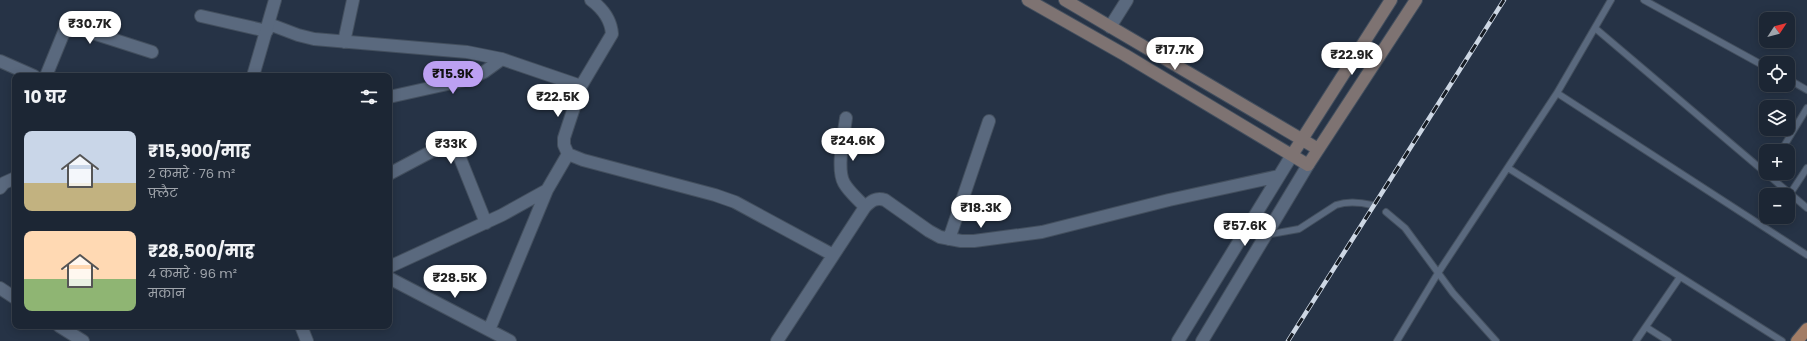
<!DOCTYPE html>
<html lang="hi">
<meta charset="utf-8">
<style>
:root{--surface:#1c2634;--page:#252e3c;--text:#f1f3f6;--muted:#a0a5ac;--line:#3a434f;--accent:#bca0f2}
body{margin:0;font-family:Poppins,"Noto Sans Devanagari",sans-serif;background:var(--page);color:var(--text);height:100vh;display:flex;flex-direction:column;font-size:15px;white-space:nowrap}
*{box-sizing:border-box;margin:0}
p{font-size:13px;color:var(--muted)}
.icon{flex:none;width:22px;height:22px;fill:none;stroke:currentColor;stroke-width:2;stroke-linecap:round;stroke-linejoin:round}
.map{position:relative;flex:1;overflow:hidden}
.sheet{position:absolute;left:12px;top:73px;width:380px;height:256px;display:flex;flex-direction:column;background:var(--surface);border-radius:8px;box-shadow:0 2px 10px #0003,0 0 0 1px var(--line)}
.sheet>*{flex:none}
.needle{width:26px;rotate:54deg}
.controls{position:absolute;left:1759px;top:12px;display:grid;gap:8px}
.controls a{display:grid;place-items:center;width:36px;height:36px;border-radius:8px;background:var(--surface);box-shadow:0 2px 10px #0003,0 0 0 1px var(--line);font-size:20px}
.price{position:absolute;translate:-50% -34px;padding:0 9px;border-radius:14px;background:#fff;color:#222;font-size:13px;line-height:26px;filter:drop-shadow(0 1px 2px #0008)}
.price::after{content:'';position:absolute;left:50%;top:24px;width:12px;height:9px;margin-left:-6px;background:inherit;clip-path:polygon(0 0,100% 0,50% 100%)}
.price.selected{background:var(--accent);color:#111}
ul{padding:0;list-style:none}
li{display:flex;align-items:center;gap:12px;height:100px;padding:0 12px}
li span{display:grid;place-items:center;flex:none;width:112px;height:80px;border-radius:8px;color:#555}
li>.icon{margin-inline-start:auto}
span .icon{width:48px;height:48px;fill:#fffc;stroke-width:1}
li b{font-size:17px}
h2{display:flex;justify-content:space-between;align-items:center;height:48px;padding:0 12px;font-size:17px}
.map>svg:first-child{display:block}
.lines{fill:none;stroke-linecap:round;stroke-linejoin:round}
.service-casing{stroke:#434f5e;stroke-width:8}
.minor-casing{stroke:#434f5e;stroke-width:14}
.tertiary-casing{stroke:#434f5e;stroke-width:14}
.secondary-casing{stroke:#434f5e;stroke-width:14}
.primary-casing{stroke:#434f5e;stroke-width:14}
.service{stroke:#5a697e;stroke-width:6}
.minor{stroke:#5a697e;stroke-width:12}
.tertiary{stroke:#5a697e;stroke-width:12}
.secondary{stroke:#7e7372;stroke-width:12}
.primary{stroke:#a27d66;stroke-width:12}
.rail-casing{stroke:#cdd7e4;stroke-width:4.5}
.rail{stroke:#151b23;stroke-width:3;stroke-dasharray:9;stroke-linecap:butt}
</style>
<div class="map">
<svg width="1807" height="341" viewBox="0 0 1807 341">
<rect width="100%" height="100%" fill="#263346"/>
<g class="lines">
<defs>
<path id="service" d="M 1644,0 L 1766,67
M 1595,28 L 1807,208
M 1788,79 L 1807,90
M 1557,93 L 1807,255
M 1781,151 L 1807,108
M 1508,168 L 1782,341
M 1790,194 L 1807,168
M 1386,212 L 1405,228 L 1453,293 L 1496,341
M 1266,235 L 1299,229 L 1336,205 C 1348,201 1359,202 1372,205
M 1646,327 L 1668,341
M 1397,341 L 1438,273 L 1557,93 L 1611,0
M 1636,341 L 1680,277"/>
<path id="minor" d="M 201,16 L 267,31
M 269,24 L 298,35 L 314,39 L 467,52 L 502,59 L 581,86 L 564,138 L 564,145 L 568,154 L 583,160 L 715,195 L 735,202 L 833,255
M 1110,27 L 1127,0
M 344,42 L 353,0
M 0,61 L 34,76
M 46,76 L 66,27 L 71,26 L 152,52
M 581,86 L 612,34 C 611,19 603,9 591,0
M 389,97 L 470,79 L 484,72 L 502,59
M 846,118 C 844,134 836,169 844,183 C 849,192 858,199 865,207
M 389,174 L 438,148 L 447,145 L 456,148 L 486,223
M 0,188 L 4,183 L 15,178
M 949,239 L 989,121
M 389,267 L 502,215 L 547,190 L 568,154
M 389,278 L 510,341
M 0,288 L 15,298
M 59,326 L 83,341
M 489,330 L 547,190
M 777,341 L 865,207 C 871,201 876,197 885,200 L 929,231 L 940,237 L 961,241 L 974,241 L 1042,232 L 1169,200 L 1279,176
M 1178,341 L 1292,155
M 1202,341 L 1308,165"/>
<path id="tertiary" d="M 253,76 L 275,0
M 301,326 L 307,341"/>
<path id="secondary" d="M 1028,0 L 1125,55 L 1308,165 L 1416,0
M 1065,0 L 1318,149
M 1292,155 L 1391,0"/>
<path id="primary" d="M 1797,341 L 1807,329"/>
</defs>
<use href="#service" class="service-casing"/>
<use href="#minor" class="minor-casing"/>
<use href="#tertiary" class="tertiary-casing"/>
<use href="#secondary" class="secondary-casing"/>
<use href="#primary" class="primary-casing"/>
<use href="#service" class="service"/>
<use href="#minor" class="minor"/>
<use href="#tertiary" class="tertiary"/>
<use href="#secondary" class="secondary"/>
<use href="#primary" class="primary"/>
<defs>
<path id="rail" d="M 1288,341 L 1504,0"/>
</defs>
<use href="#rail" class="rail-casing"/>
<use href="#rail" class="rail"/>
</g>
</svg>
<div class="controls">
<a><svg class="needle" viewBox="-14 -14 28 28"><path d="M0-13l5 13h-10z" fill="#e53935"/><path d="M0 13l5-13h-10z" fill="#a0a5ac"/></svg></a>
<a><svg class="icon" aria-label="locate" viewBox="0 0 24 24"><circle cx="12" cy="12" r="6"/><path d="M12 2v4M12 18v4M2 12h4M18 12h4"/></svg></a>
<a><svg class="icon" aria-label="layers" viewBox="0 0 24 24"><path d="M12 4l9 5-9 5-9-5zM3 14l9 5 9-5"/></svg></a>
<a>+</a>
<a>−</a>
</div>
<b class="price" style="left:90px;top:45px">₹30.7K</b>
<b class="price" style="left:1175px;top:71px">₹17.7K</b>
<b class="price" style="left:1352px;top:76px">₹22.9K</b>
<b class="price selected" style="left:453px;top:95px">₹15.9K</b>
<b class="price" style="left:558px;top:118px">₹22.5K</b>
<b class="price" style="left:853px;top:162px">₹24.6K</b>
<b class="price" style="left:451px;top:165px">₹33K</b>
<b class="price" style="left:981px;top:229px">₹18.3K</b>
<b class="price" style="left:1245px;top:247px">₹57.6K</b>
<b class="price" style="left:455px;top:299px">₹28.5K</b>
<section class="sheet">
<h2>10 घर<svg class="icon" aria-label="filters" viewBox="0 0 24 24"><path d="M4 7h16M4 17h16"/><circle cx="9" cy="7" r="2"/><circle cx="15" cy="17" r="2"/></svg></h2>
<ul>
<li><span style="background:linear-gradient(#c9d6e8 65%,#c2b280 0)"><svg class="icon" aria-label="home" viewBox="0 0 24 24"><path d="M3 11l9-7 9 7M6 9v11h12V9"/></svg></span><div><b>₹15,900/माह</b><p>2 कमरे · 76 m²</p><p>फ़्लैट</p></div></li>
<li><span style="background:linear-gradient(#ffd9b3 60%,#8fb573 0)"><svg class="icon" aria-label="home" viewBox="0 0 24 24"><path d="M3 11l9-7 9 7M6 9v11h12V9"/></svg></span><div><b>₹28,500/माह</b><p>4 कमरे · 96 m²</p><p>मकान</p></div></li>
</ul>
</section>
</div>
